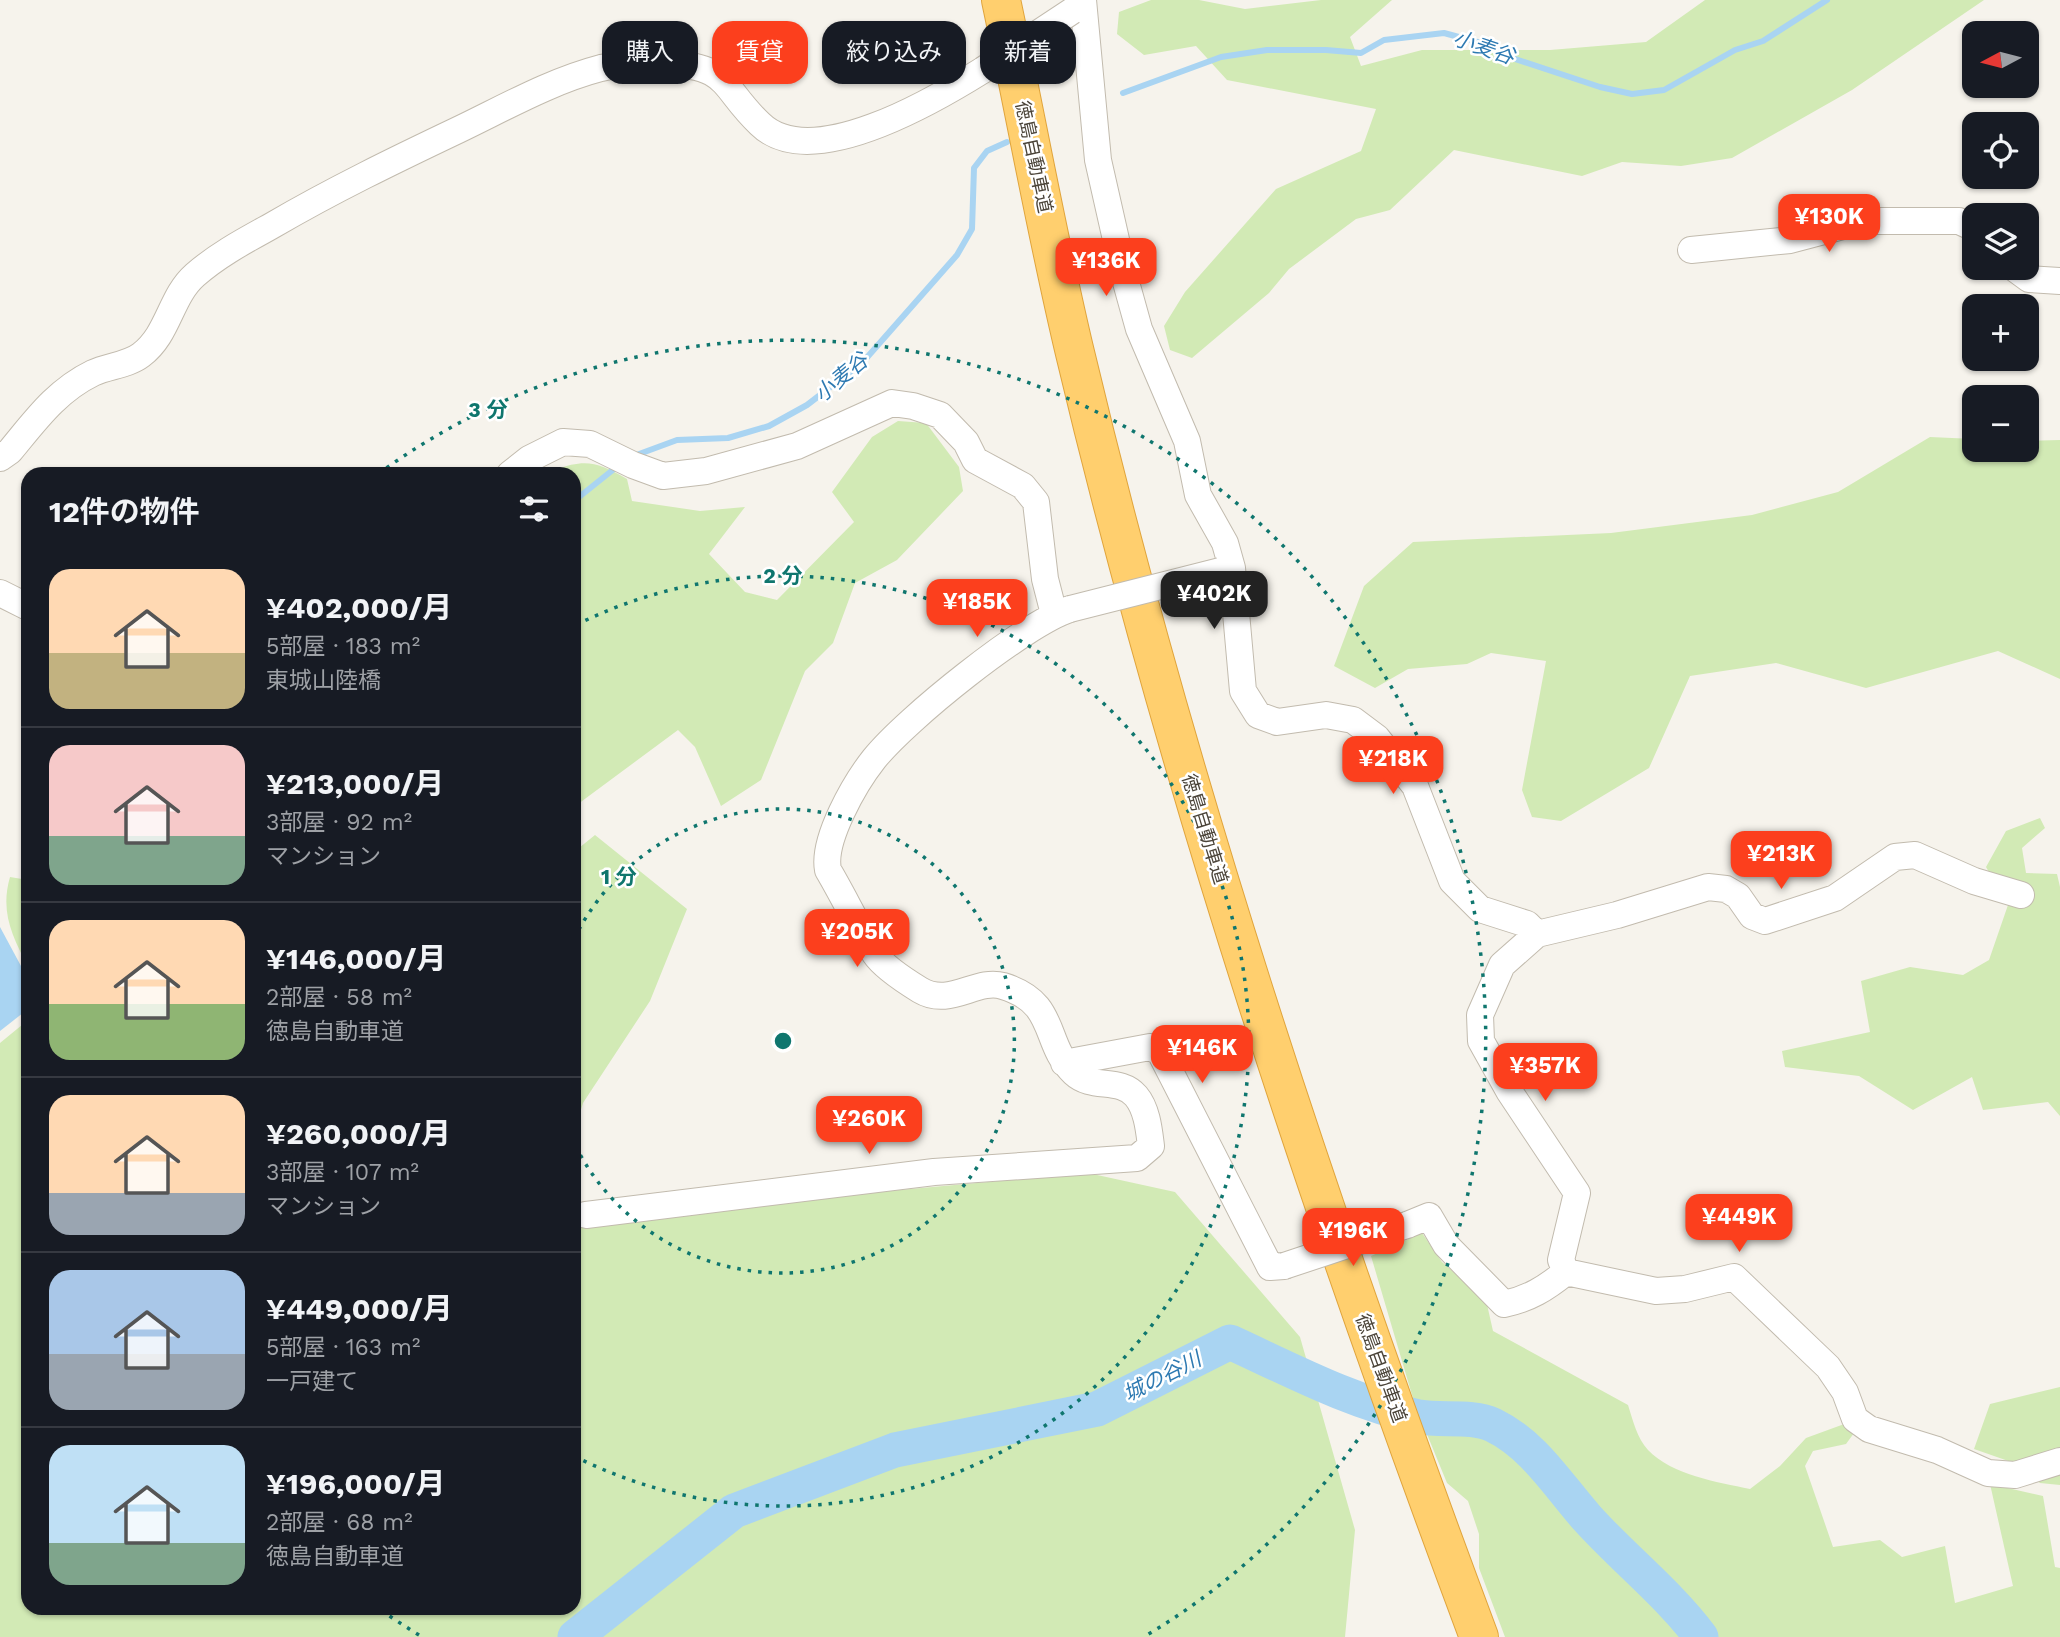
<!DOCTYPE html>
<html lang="ja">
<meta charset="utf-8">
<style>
:root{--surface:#171b24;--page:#20242c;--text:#f1f3f6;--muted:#9ea1a6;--line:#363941;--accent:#fc3f1d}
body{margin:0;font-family:"Work Sans","Noto Sans JP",sans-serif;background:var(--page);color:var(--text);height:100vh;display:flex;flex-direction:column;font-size:26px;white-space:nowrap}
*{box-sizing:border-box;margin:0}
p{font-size:23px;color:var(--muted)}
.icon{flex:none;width:38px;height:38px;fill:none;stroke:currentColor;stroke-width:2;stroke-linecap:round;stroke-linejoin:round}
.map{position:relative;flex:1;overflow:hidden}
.side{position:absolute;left:21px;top:467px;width:560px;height:1148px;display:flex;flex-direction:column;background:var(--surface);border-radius:21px;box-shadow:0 2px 5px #0004}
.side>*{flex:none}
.top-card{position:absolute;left:602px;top:21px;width:665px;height:63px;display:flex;gap:14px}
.needle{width:46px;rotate:263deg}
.controls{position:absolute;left:1962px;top:21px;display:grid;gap:14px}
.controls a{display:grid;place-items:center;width:77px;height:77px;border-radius:14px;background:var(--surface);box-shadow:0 2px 5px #0004;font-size:35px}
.price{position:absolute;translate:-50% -60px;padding:0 16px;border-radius:14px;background:var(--accent);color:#fff;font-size:23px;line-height:46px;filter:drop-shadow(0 2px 4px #0008)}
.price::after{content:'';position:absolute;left:50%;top:42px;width:21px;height:16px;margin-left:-10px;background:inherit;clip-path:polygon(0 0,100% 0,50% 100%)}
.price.on{background:#222;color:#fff}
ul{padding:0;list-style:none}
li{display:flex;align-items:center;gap:21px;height:175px;padding:0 28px}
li+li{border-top:2px solid var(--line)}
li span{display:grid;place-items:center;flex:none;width:196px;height:140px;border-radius:21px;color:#555}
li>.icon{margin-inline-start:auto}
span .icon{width:84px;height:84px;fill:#fffc;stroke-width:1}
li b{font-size:30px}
h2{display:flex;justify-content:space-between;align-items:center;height:84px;padding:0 28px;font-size:30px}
.chip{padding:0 24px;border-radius:21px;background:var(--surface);box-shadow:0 2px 5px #0004;font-size:24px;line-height:63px}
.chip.on{background:var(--accent);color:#fff}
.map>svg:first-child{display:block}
.green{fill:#d2eab5}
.water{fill:#a9d4f2}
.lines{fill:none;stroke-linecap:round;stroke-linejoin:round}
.stream{stroke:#a9d4f2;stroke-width:6}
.river{stroke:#a9d4f2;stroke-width:35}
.minor-casing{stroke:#c2bbae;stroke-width:28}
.highway-casing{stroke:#e0a43c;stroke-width:40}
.minor{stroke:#fff;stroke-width:26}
.highway{stroke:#ffcf6e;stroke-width:38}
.minor-bridge-casing{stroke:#c2bbae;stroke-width:28;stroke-linecap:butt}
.minor-bridge{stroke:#fff;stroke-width:26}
.ring{fill:none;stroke:#0f766e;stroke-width:3.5;stroke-dasharray:3.5 7}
.labels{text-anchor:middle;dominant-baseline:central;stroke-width:5;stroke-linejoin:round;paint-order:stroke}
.street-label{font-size:19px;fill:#4b4439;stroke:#fff}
.water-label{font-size:21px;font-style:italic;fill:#2e7ab2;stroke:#fff}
.centre{fill:#0f766e;stroke:#fff;stroke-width:3.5}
.ring-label{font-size:21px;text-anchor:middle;font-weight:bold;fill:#0f766e;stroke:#fff;stroke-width:5;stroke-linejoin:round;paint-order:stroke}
</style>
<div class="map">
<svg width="2060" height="1637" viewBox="0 0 2060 1637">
<rect width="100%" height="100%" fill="#f6f3ec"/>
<path class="green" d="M 1151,0 L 1199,0 L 1245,9 L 1321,0 L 1392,0 L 1350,37 L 1361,66 L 1422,50 L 1550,50 L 1646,42 L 1705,0 L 1984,0 L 1852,90 L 1732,158 L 1681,166 L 1622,162 L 1582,176 L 1454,150 L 1390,210 L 1356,219 L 1289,269 L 1269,293 L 1192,358 L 1170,350 L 1164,326 L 1185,292 L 1276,189 L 1361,151 L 1376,109 L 1227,80 L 1196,46 L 1144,55 L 1117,34 L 1119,12 Z
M 898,421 L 926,423 L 959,467 L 963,491 L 897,560 L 855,583 L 833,643 L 805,671 L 761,780 L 721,806 L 695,747 L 678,730 L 574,807 L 574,474 L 553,474 L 555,470 C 587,458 598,463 627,479 L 632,501 L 700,511 L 745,507 L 709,554 L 745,592 L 777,600 L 854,522 L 832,492 L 872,437 Z
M 1930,437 L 1974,439 L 1974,450 L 2026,450 L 2027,441 L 2060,440 L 2060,679 L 1998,651 L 1866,688 L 1776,663 L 1690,676 L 1649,768 L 1561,821 L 1532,817 L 1522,790 L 1546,661 L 1491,653 L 1467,664 L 1408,669 L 1375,688 L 1334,666 L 1364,586 L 1413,542 L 1611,533 L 1752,515 L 1838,492 Z
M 2040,818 L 2045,828 L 2022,848 L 2026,873 L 2057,874 L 2060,887 L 2060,1116 L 2048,1102 L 1983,1110 L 1972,1077 L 1913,1110 L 1859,1076 L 1785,1067 L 1782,1051 L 1870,1032 L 1861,981 L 1910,967 L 1963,975 L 1989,960 L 2008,905 L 1986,867 L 2006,831 Z
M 595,835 L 687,909 L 650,1001 L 583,1103 L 574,1133 L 574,852 Z
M 10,877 L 28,880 L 28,967 C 12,935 0,912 10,877 Z
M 28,1020 L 28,1608 L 574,1608 L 574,1202 L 595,1223 L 855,1194 L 1088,1173 L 1175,1192 L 1300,1337 L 1355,1530 L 1345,1637 L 0,1637 L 0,1043 Z
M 1422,1233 L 1442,1262 L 1486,1300 L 1493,1331 L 1628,1405 C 1633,1421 1637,1438 1648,1450 C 1672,1475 1717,1482 1750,1489 L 1780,1466 L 1806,1438 L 1847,1423 L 1854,1433 L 1846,1444 L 1813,1451 L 1805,1466 L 1833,1547 L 1880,1540 L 1902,1557 L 1945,1546 L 1955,1603 L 2013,1586 L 1990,1484 L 2043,1496 L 2055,1567 L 2060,1568 L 2060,1637 L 1505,1637 L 1479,1568 L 1479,1534 L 1468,1501 L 1447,1483 L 1415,1405 L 1371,1256 Z
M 2060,1387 L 2060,1485 L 2040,1483 L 2014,1463 L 1974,1449 L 1990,1404 Z"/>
<path class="water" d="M 0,927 L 28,979 L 28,1009 L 0,1031 Z"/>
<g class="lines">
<path class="stream" d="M 1123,93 L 1221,57 L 1267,50 L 1326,50 L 1361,53 L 1384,40 L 1444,33 L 1481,43 L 1506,56 L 1600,87 L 1632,94 L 1664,90 L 1735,50 L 1763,41 L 1827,0
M 631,457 L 677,440 L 728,438 L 769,426 L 807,405 L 863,362 L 957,255 L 972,229 L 974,168 L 987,151 L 1007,142
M 574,501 L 619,465"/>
<path class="river" d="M 575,1637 L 734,1511 L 895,1450 L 1097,1409 L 1230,1342 C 1291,1370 1353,1403 1419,1417 C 1442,1421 1472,1415 1493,1425 C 1534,1445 1557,1484 1587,1518 C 1624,1559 1668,1593 1701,1637"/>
<defs>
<path id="minor" d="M 1083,0 L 1098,160 L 1124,275 L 1139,329 L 1187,441 L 1198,495 L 1225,543 L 1232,568 L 1243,691 L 1258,715 L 1277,722 L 1326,715 L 1353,720 L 1377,738 L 1415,786 L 1452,881 L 1480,909 L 1527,924 L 1537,934
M 1691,250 L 1790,240 L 1862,221 L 1959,221 L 1974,228
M 2014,268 L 2029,279 L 2060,281
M 0,458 L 10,451 C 35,421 56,391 93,373 C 108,366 128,365 141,355 C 169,334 170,297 195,275 C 219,254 246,240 273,225 C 333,190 395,160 458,130 C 504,108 551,81 601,68 C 619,64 645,62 664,63 C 731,66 720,86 760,124 C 811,174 935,100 983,70
M 510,474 L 529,459 L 563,442 L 590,444 L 633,465 L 663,476 L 706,471 L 797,446 L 892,403 L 913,406 L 940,415 L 966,442 L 975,460 L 1023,486 L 1036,502 L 1045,579 L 1054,614
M 0,593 L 28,607
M 1064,1063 L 1150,1047 L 1160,1052 L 1270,1267 L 1284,1266
M 586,1215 L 934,1172 L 1137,1158 L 1151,1146 C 1149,1130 1147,1109 1136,1096 C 1120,1077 1092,1090 1074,1073 C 1042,1043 1059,1003 1003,986 C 976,978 950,1008 920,990 C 907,982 883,966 875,954 C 858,927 844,897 828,870 C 822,840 855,783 874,759 C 906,719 1024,624 1070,609
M 1407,1225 L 1429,1216 L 1446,1245 L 1504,1304 C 1529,1299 1546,1288 1566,1272 L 1656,1291 L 1685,1289 L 1734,1277 L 1828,1367 L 1845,1392 L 1855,1419 L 1869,1429 L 1937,1450 L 1988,1473 L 2015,1475 L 2060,1461
M 1566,1272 L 1561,1260 L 1577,1193 L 1509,1091 L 1481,1041 L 1480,1015 L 1502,965 L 1537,934 L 1617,915 L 1708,887 L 1726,889 L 1738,896 L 1752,916 L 1765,921 L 1835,898 L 1895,857 L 1915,855 L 1974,881 L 2021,895"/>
<path id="highway" d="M 1001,0 C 1026,117 1047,236 1075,353 C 1179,790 1322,1217 1479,1637"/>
</defs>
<use href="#minor" class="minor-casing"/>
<use href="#highway" class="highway-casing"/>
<use href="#minor" class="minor"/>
<use href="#highway" class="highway"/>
<defs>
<path id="minor-bridge" d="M 983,70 L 1072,11
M 1070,609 L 1220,571
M 1284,1266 L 1407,1225"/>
</defs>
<use href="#minor-bridge" class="minor-bridge-casing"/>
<use href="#minor-bridge" class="minor-bridge"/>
</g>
<g class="ring">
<path d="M574 939A232 232 0 1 1 574 1143"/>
<path d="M576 625A465 465 0 1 1 576 1457"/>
<path d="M419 1635A697 697 0 0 1 378 1608M378 474A697 697 0 1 1 1147 1635"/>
</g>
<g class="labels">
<g class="street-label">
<text transform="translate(1034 157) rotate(78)">徳島自動車道</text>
<text transform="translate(1205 829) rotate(73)">徳島自動車道</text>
<text transform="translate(1381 1368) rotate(70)">徳島自動車道</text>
</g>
<g class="water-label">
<text transform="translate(1484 47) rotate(19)">小麦谷</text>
<text transform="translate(841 377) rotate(-40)">小麦谷</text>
<text transform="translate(1162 1376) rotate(-27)">城の谷川</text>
</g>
</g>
<circle cx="783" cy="1041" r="10" class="centre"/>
<g class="ring-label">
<text x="488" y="417">3 分</text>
<text x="783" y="583">2 分</text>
<text x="619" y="884">1 分</text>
</g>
</svg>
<div class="controls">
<a><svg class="needle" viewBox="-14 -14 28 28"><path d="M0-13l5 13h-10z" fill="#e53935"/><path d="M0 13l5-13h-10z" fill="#9ea1a6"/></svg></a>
<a><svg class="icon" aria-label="locate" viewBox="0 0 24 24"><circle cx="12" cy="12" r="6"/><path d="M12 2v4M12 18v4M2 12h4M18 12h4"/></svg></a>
<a><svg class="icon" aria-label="layers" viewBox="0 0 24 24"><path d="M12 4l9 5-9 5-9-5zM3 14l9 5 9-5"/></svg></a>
<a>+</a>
<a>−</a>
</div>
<b class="price" style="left:1829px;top:254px">¥130K</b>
<b class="price" style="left:1106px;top:298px">¥136K</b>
<b class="price on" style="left:1214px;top:631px">¥402K</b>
<b class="price" style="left:977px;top:639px">¥185K</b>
<b class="price" style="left:1393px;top:796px">¥218K</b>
<b class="price" style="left:1781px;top:891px">¥213K</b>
<b class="price" style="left:857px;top:969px">¥205K</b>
<b class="price" style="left:1202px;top:1085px">¥146K</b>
<b class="price" style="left:1545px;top:1103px">¥357K</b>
<b class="price" style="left:869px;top:1156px">¥260K</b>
<b class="price" style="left:1739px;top:1254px">¥449K</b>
<b class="price" style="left:1353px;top:1268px">¥196K</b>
<div class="top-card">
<a class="chip">購入</a>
<a class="chip on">賃貸</a>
<a class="chip">絞り込み</a>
<a class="chip">新着</a>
</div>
<section class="side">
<h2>12件の物件<svg class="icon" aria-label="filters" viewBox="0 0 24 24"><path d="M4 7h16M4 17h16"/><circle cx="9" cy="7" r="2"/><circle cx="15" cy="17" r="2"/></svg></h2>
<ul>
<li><span style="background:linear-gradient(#ffd9b3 60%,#c2b280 0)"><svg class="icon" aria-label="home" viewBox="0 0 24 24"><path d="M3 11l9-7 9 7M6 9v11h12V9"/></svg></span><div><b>¥402,000/月</b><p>5部屋 · 183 m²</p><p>東城山陸橋</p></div></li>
<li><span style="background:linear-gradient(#f6c9c9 65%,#7fa58c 0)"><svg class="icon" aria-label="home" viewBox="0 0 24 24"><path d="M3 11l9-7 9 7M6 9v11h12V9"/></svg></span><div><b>¥213,000/月</b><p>3部屋 · 92 m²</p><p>マンション</p></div></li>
<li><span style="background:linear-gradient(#ffd9b3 60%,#8fb573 0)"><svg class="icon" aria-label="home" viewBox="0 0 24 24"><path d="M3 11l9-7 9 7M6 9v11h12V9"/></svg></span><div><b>¥146,000/月</b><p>2部屋 · 58 m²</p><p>徳島自動車道</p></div></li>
<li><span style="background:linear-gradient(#ffd9b3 70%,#9aa5b1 0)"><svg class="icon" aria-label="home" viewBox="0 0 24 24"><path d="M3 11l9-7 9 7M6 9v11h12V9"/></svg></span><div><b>¥260,000/月</b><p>3部屋 · 107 m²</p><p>マンション</p></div></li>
<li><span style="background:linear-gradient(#a9c7e8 60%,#9aa5b1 0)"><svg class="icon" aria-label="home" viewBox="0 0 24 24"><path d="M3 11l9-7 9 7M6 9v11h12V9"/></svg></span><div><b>¥449,000/月</b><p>5部屋 · 163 m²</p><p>一戸建て</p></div></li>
<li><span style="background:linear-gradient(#bfe0f5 70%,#7fa58c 0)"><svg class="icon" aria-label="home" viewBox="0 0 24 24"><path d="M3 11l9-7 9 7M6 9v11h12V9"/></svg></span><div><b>¥196,000/月</b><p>2部屋 · 68 m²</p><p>徳島自動車道</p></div></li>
</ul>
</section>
</div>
